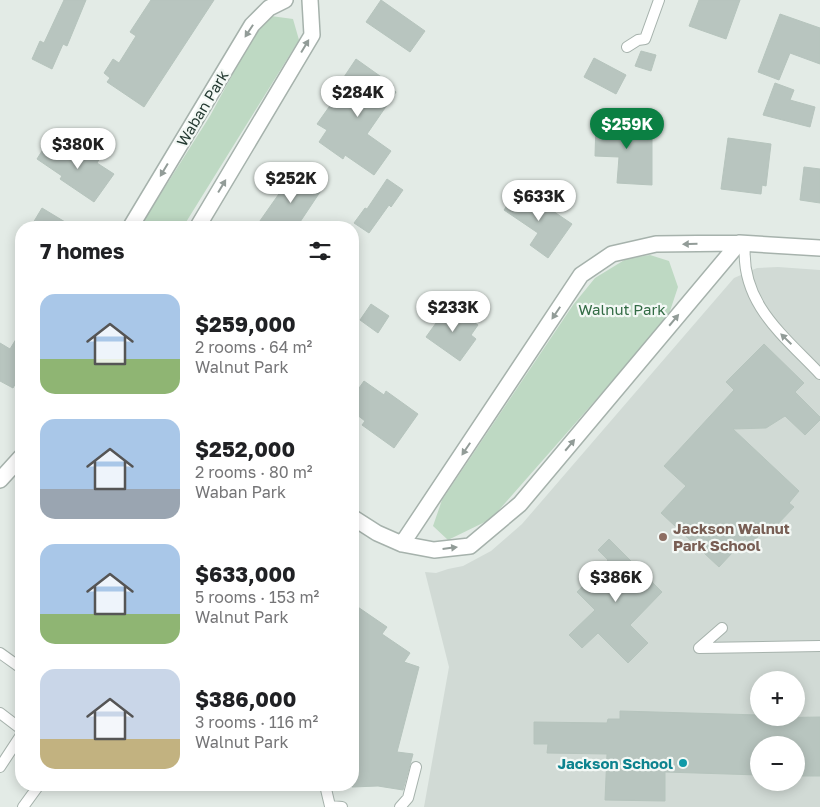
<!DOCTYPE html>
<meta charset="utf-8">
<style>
:root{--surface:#fff;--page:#f6f6f6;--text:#202124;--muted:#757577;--accent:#0b8043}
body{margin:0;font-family:"Golos Text",sans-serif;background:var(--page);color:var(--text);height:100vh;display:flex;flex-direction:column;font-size:19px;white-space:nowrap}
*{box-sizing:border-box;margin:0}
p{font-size:16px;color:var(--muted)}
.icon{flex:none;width:28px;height:28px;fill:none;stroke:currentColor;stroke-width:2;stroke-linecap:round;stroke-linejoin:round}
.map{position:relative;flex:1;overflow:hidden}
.details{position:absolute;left:15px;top:221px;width:344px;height:570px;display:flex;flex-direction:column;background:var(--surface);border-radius:20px;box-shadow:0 2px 12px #0003}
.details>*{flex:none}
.controls{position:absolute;left:750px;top:671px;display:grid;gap:10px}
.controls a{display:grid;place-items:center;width:55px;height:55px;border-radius:50%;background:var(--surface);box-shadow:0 2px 12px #0003;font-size:25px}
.price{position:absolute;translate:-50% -42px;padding:0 11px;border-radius:18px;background:#fff;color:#222;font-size:16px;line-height:32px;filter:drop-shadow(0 1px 2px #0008)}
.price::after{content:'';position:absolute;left:50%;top:30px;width:15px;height:11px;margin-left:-8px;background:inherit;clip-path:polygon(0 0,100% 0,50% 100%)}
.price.selected{background:var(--accent);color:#fff}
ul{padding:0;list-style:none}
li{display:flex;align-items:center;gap:15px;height:125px;padding:0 25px}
li span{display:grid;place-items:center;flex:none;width:140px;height:100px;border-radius:15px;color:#555}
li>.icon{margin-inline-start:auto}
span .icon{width:60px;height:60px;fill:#fffc;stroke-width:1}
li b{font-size:21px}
h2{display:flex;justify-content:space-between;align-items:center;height:60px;padding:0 25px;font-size:21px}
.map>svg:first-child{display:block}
.built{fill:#d1dad5;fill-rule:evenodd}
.green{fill:#bed9c3}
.building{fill:#b8c5bf;stroke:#b6c4bd}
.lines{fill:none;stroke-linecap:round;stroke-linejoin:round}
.lane-casing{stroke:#a6b2ac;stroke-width:12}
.street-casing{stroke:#a6b2ac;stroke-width:18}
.lane{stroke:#fff;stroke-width:10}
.street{stroke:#fff;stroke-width:15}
.oneway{fill:#929c98}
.education-dot{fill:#8d6e63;stroke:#f3f8f5;stroke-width:2}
.culture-dot{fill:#0f9aa8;stroke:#f3f8f5;stroke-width:2}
.labels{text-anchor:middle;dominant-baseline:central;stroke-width:4.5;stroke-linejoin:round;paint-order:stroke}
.street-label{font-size:15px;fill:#243a32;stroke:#f3f8f5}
.park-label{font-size:15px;fill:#336c45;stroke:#f3f8f5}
.education-label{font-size:15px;font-weight:bold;fill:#785e54;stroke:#f3f8f5;text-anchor:start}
.culture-label{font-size:15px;font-weight:bold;fill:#0d838f;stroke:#f3f8f5;text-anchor:end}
</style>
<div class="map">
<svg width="820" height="807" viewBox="0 0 820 807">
<rect width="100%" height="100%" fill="#e3ebe6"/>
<path class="built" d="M 778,267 L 820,270 L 820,807 L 424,807 L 449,667 L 425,572 L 436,573 L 448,569 L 463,566 L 491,551 L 522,524 L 734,278 L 757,268 ZM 759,680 L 796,680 L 796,718 L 759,718 ZM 759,745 L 796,745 L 796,782 L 759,782 Z"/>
<path class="green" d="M 271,16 L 293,19 L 299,40 L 183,227 L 139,228 L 210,116 L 257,29 Z
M 650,255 L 669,261 L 678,287 L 669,314 L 652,336 L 491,519 L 448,540 L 433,526 L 442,500 L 573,305 L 595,278 L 626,259 Z"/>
<path class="building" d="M 64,0 L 86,0 L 67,46 L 63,44 L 52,69 L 32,59 L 40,41 L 44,43 Z
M 151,0 L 214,0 L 144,107 L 107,82 L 110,78 L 104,73 L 113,59 L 119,63 L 136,36 L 130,32 Z
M 381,0 L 425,31 L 410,52 L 366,22 Z
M 699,0 L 740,0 L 726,39 L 689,26 Z
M 780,14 L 820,28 L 820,64 L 790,53 L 779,80 L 758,72 Z
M 641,51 L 656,55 L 651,71 L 635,66 Z
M 594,58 L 626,75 L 616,94 L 584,77 Z
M 356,59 L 394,86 L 391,89 L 396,92 L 367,134 L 391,151 L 374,175 L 345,155 L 343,159 L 319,142 L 327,130 L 317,124 L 346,83 L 342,80 Z
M 775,83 L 794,90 L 790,100 L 815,107 L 810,127 L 763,115 Z
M 596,122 L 652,126 L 652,185 L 617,183 L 619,157 L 595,156 Z
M 728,138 L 771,144 L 766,186 L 762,185 L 761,194 L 721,189 Z
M 47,143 L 72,160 L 83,144 L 101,156 L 97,163 L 114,174 L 94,202 L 60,179 L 62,176 L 37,159 Z
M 804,167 L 820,169 L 820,203 L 800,200 Z
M 295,171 L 322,189 L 296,228 L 255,228 Z
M 387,179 L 403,190 L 391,207 L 389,205 L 369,233 L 354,223 L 365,208 L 367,209 Z
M 519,188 L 572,224 L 548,258 L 530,245 L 538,233 L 504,210 Z
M 42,208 L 75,228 L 30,228 Z
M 371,304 L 389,316 L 378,333 L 360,320 Z
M 449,305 L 478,325 L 471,335 L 476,339 L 460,361 L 426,337 Z
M 21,331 L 21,374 L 13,388 L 0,381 L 0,343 L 10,349 Z
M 764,344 L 804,383 L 795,392 L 820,417 L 820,420 L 805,435 L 785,416 L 766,428 L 733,429 L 799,491 L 789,503 L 794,507 L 774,528 L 770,524 L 751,544 L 745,539 L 719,567 L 661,513 L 686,486 L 664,466 L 734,390 L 726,382 Z
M 364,381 L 384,395 L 386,391 L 418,414 L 394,448 L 362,425 L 365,421 L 352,411 L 352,398 Z
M 609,539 L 662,592 L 630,625 L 648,643 L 628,663 L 598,633 L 582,648 L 569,635 L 595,610 L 577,592 L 608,560 L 598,550 Z
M 352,603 L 387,627 L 382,634 L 410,653 L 404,662 L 419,667 L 397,752 L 413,754 L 403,790 L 378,786 L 352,787 Z
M 620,711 L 759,715 L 759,718 L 820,717 L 820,776 L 796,776 L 796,745 L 759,745 L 759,775 L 665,772 L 665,801 L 605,800 L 607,754 L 547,753 L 548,744 L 534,744 L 534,722 L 607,723 L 608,719 L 620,719 Z"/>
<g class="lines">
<defs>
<path id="lane" d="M 627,47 L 638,40 L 645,39 L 659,0
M 745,244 C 740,303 783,335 820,374
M 722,628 L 699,648 L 820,646
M 0,653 L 21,668
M 0,713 L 21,729
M 0,767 L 21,735
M 325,785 L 330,806 L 342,807
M 23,807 L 39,785
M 400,807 L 408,798 L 416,767"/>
<path id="street" d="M 130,228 L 252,25 L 269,8 L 285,0
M 197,228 L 312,35 L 310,0
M 0,480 L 21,457
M 352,517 L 377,533 L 402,544 L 434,550 L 470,546 L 520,504 L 739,243
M 402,544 L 581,275 L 612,254 L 656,244 L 739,243 L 820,248"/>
</defs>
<use href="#lane" class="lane-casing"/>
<use href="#street" class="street-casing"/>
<use href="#lane" class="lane"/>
<use href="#street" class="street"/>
</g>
<defs><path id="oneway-solid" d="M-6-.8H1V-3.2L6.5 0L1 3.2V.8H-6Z" transform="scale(1.25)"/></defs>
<g class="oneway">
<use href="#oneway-solid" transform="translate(249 31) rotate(123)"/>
<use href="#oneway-solid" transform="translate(305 46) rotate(-59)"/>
<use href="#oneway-solid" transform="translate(164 170) rotate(121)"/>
<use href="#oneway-solid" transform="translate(222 186) rotate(-59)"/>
<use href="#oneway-solid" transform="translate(690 244) rotate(179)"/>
<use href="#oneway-solid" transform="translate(556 313) rotate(124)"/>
<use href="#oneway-solid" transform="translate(674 320) rotate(-50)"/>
<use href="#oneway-solid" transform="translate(786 339) rotate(-136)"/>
<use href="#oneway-solid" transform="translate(570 445) rotate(-50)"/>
<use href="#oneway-solid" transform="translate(466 449) rotate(124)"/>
<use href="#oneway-solid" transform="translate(450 548) rotate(-7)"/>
</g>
<circle class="education-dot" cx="663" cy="537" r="5"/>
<circle class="culture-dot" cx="683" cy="763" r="5"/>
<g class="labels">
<g class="street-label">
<text transform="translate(202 108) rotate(-59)">Waban Park</text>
</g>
<g class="park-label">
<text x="622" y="309">Walnut Park</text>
</g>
<g class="education-label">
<text x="673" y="528">Jackson Walnut<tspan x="673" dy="17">Park School</tspan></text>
</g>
<g class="culture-label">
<text x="673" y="763">Jackson School</text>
</g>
</g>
</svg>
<div class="controls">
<a>+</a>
<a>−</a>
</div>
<b class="price" style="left:358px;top:118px">$284K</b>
<b class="price selected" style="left:627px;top:150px">$259K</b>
<b class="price" style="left:78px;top:170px">$380K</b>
<b class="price" style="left:291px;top:204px">$252K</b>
<b class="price" style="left:539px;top:222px">$633K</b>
<b class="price" style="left:453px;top:333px">$233K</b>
<b class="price" style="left:616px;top:603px">$386K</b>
<section class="details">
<h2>7 homes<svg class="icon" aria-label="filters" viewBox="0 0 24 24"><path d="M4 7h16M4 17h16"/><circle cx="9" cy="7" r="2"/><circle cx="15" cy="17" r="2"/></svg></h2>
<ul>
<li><span style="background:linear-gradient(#a9c7e8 65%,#8fb573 0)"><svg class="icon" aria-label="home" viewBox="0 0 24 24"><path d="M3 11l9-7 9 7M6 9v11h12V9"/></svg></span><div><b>$259,000</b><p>2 rooms · 64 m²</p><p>Walnut Park</p></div></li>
<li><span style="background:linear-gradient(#a9c7e8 70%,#9aa5b1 0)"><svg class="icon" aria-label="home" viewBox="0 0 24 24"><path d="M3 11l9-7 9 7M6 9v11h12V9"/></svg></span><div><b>$252,000</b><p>2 rooms · 80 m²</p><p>Waban Park</p></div></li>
<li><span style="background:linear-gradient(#a9c7e8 70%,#8fb573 0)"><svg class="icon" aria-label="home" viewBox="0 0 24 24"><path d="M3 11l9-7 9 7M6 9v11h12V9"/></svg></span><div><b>$633,000</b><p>5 rooms · 153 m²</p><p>Walnut Park</p></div></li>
<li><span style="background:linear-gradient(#c9d6e8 70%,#c2b280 0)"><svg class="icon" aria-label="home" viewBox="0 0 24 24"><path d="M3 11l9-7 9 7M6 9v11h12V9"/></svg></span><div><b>$386,000</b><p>3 rooms · 116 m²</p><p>Walnut Park</p></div></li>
</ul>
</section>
</div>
